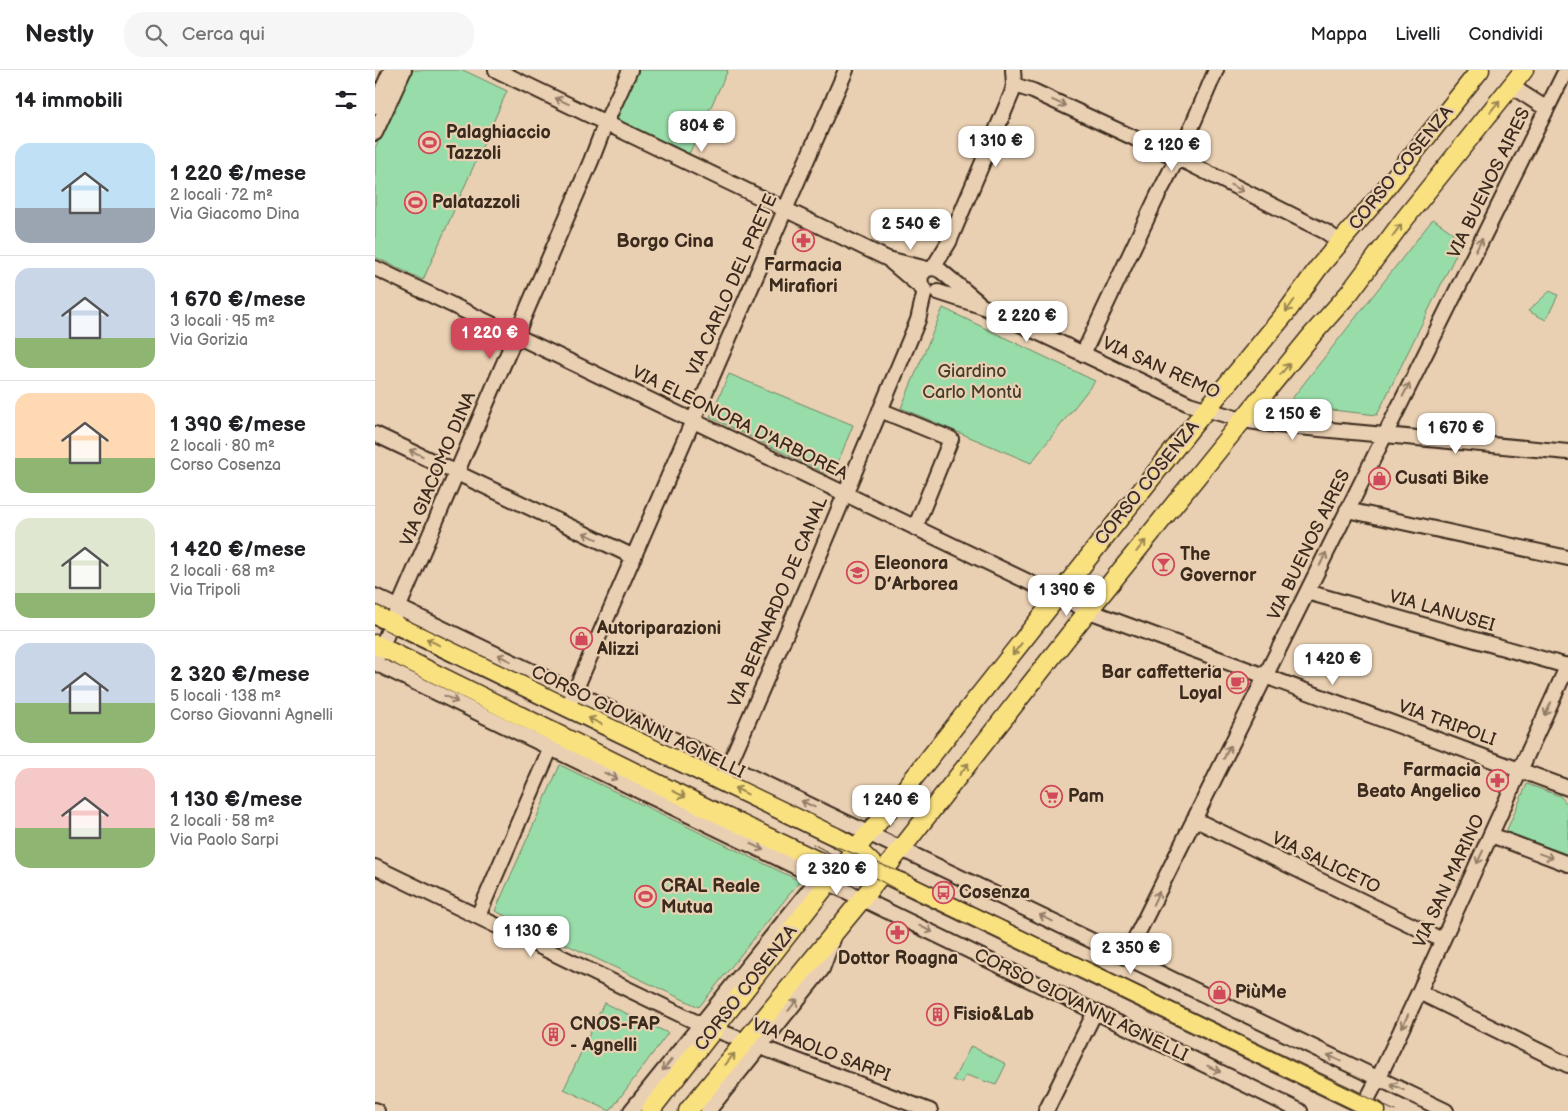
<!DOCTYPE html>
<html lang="it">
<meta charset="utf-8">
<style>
:root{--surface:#fff;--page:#f6f6f6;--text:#202124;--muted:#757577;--line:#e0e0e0;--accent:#d1495b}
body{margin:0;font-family:"Balsamiq Sans",sans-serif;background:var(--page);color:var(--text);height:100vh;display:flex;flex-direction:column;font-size:19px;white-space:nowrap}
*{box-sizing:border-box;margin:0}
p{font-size:16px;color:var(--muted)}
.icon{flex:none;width:28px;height:28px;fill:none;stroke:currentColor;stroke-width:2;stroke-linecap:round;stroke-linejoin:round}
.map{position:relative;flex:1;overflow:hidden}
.side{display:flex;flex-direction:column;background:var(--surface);width:375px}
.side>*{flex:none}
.price{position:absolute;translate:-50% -42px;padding:0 11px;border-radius:10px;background:#fff;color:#222;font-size:16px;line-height:32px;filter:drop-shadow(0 1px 2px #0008)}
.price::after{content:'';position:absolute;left:50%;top:30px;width:15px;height:11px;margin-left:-8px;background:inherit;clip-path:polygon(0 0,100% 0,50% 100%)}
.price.on{background:var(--accent);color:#fff}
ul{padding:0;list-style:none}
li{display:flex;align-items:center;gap:15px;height:125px;padding:0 15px}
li+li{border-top:1px solid var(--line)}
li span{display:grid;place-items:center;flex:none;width:140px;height:100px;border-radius:15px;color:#555}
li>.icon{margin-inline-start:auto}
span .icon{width:60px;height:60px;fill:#fffc;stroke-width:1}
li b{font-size:21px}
h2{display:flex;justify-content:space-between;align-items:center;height:60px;padding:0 15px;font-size:21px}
header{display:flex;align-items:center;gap:30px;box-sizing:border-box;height:70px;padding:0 25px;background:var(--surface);border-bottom:1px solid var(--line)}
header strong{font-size:24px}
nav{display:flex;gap:28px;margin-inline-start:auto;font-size:18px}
.search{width:350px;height:45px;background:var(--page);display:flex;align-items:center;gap:12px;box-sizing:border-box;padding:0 18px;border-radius:20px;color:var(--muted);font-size:19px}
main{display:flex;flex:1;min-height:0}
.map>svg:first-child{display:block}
.green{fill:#98dda9;stroke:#6a8464}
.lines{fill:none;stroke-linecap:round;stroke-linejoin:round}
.minor-casing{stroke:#3b2a1e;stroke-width:18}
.major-casing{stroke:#3b2a1e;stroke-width:21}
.minor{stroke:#ead0b2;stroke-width:14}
.major{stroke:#fae180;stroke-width:18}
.tram{stroke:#3b2a1e;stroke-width:1}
.oneway{stroke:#927d68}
.oneway2{stroke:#9a864f}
.labels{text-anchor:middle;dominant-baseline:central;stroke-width:4.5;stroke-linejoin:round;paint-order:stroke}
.poi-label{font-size:18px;font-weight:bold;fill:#3b2a1e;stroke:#ead0b2;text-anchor:start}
.street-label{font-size:18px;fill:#3b2a1e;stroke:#ead0b2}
.park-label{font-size:18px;fill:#443c2c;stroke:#ead0b2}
.neighbourhood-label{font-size:19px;font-weight:bold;fill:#3b2a1e;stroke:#ead0b2}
</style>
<header>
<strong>Nestly</strong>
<div class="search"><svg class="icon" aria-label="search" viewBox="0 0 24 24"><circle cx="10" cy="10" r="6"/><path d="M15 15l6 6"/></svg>Cerca qui</div>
<nav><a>Mappa</a><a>Livelli</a><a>Condividi</a></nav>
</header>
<main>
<section class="side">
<h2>14 immobili<svg class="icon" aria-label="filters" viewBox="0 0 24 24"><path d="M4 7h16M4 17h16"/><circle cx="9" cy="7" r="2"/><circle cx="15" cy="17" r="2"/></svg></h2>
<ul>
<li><span style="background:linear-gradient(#bfe0f5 65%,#9aa5b1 0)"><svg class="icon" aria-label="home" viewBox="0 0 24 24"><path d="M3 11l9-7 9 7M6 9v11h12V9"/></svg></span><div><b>1 220 €/mese</b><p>2 locali · 72 m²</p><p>Via Giacomo Dina</p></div></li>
<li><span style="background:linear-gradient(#c9d6e8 70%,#8fb573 0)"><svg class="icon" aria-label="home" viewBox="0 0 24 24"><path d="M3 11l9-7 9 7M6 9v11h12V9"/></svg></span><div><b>1 670 €/mese</b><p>3 locali · 95 m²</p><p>Via Gorizia</p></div></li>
<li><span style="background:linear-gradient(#ffd9b3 65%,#8fb573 0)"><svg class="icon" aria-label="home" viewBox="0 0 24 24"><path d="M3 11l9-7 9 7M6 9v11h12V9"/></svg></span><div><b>1 390 €/mese</b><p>2 locali · 80 m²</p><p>Corso Cosenza</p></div></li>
<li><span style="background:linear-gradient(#dfe7d0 75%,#8fb573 0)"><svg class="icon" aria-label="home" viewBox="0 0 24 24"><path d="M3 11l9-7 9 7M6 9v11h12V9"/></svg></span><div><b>1 420 €/mese</b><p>2 locali · 68 m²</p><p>Via Tripoli</p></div></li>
<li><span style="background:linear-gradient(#c9d6e8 60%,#8fb573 0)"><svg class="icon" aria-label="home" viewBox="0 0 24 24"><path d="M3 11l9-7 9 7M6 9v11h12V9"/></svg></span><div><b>2 320 €/mese</b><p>5 locali · 138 m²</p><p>Corso Giovanni Agnelli</p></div></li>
<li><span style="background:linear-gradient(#f6c9c9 60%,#8fb573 0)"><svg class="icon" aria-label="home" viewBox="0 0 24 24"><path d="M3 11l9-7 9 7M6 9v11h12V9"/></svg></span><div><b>1 130 €/mese</b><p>2 locali · 58 m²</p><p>Via Paolo Sarpi</p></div></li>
</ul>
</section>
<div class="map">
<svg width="1193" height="1041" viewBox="0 0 1193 1041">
<rect width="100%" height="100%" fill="#ead0b2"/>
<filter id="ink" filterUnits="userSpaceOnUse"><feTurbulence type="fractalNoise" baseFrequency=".02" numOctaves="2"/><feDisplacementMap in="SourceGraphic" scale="10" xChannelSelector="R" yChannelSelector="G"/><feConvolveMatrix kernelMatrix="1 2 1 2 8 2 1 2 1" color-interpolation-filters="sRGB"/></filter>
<g filter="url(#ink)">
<path class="green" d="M 36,0 L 88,0 L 132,21 L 48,210 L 0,187 L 0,78 Z
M 260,0 L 353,0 L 314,84 L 242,50 L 244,36 Z
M 1058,149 L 1088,170 L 1002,345 L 912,335 Z
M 1175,221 L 1183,225 L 1171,250 L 1153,241 Z
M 568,238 L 720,311 L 656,393 L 526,338 Z
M 354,304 L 478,355 L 459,402 L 448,402 L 335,347 Z
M 185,695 L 425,811 L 324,937 L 120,841 Z
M 1152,714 L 1185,726 L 1193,735 L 1193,785 L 1131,762 Z
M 229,933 L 293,963 L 235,1041 L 189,1019 Z
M 596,976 L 631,994 L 621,1015 L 591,1005 L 587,1013 L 578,1010 Z"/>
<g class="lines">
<defs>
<path id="minor" d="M 121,0 L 513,189 L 552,199
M 639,15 L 658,21 L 813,93 L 951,162 L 965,172
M 1136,16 L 1172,39
M 0,36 L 16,0
M 0,63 L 29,0
M 516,192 L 549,220
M 0,198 L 714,541 L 1193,718
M 558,198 L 574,172 L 637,23 L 639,15 L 638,0
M 548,218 C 540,205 553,193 566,201 L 603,232
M 563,222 L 609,237 L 814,334 L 867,350 L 902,355 L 1193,382
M 708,284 L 782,127 L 808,77 L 841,0
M 505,340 L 576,369 L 540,458
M 0,364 L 259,487
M 972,440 L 1193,488
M 932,522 L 1192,596
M 0,526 L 1071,1041
M 3,585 L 216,91 L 231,52 L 255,0
M 0,593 L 925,1041
M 196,630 L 471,0
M 350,704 L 424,534 L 543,250 L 550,220
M 819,749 L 1067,870
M 1116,765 L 1193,794
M 0,797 L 325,954 L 555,1041
M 103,846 L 179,670
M 751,887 L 1191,0
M 1044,922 L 1193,995
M 0,1040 L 2,1041
M 256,1041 L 444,808 L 452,804
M 333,1041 L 447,899 L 458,869
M 671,1041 L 720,942
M 986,1041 L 1003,1009 L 1044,922 L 1193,595"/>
<path id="major" d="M 0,545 L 457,765 L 481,778 L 507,803 L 1001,1041
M 0,574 L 332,738 L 441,790 L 464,799 L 507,803
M 275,1041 L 464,799 L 511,743 L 816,358 L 910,244 L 944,197 L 1003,128 L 1105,0
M 313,1041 L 483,834 L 705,551 L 853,368 L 937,265 L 975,222 L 1028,151 L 1149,0"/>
</defs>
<use href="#minor" class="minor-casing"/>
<use href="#major" class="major-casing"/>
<use href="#minor" class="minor"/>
<use href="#major" class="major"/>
<path class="tram" d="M 0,555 L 452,773 L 538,807 L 1020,1041
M 438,774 L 524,821 L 981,1041"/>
</g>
<defs><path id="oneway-shaft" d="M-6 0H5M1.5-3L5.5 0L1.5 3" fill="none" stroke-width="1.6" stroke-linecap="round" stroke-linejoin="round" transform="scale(1.25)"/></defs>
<g class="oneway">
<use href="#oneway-shaft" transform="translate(187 31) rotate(-155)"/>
<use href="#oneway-shaft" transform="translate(684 33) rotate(25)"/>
<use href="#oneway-shaft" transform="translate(862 118) rotate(26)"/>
<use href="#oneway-shaft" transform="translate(1104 175) rotate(-63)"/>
<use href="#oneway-shaft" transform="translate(1031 320) rotate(-63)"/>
<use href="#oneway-shaft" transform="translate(41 383) rotate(-155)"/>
<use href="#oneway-shaft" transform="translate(215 466) rotate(-155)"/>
<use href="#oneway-shaft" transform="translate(948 489) rotate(-64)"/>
<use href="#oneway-shaft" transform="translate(129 588) rotate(-154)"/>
<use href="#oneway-shaft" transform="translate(76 629) rotate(26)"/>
<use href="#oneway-shaft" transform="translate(1173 639) rotate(115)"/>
<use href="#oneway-shaft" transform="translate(852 682) rotate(-64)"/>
<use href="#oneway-shaft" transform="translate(236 706) rotate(26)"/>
<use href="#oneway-shaft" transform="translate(433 734) rotate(-154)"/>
<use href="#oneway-shaft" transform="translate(382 777) rotate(26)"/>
<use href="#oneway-shaft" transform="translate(1171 786) rotate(20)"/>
<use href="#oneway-shaft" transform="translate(1105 787) rotate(115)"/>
<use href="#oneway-shaft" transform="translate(781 828) rotate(-64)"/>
<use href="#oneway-shaft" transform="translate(671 848) rotate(-154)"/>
<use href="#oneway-shaft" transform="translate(551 859) rotate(26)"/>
<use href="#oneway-shaft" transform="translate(418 935) rotate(-51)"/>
<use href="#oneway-shaft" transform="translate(1030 951) rotate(115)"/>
<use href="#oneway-shaft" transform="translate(959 988) rotate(-154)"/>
<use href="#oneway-shaft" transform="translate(292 995) rotate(129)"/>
<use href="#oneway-shaft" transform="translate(839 999) rotate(26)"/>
<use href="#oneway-shaft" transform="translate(1022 1017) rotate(-155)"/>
</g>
<g class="oneway2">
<use href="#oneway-shaft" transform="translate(1120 36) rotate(-51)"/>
<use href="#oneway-shaft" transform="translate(1022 160) rotate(-54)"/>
<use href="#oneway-shaft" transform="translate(915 236) rotate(126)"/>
<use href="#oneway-shaft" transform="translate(910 299) rotate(-51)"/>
<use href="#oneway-shaft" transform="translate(766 476) rotate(-51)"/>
<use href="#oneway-shaft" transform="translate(58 572) rotate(-154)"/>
<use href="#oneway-shaft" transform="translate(642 579) rotate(129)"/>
<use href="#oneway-shaft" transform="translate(220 651) rotate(-154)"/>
<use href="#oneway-shaft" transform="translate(589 699) rotate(-52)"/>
<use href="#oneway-shaft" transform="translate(366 721) rotate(-154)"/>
<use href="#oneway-shaft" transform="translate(304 724) rotate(26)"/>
<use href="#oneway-shaft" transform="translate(355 989) rotate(-51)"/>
</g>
</g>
<defs>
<symbol id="stadium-ring" viewBox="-11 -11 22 22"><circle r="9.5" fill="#ead0b2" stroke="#d1495b" stroke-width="1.5"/><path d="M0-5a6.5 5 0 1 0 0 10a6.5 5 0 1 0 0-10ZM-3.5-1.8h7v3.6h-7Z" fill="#d1495b"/></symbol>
<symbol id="pharmacy-ring" viewBox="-11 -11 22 22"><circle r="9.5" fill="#ead0b2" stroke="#d1495b" stroke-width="1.5"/><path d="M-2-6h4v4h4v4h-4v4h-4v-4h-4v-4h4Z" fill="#d1495b"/></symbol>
<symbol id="shop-ring" viewBox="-11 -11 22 22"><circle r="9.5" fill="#ead0b2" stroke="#d1495b" stroke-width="1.5"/><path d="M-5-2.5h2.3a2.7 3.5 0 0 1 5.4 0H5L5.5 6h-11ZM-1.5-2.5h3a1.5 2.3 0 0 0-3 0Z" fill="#d1495b"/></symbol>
<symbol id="bar-ring" viewBox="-11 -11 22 22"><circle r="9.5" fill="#ead0b2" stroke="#d1495b" stroke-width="1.5"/><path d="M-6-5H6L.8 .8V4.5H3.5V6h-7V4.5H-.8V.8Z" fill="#d1495b"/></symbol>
<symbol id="school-ring" viewBox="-11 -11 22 22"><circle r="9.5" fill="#ead0b2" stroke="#d1495b" stroke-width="1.5"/><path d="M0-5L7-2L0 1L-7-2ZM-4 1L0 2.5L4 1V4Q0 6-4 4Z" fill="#d1495b"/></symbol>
<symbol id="cafe-ring" viewBox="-11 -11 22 22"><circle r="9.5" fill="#ead0b2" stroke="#d1495b" stroke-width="1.5"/><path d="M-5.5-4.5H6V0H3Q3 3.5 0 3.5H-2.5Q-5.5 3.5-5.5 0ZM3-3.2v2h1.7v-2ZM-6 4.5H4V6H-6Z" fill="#d1495b"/></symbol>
<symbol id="supermarket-ring" viewBox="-11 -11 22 22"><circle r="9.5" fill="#ead0b2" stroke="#d1495b" stroke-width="1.5"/><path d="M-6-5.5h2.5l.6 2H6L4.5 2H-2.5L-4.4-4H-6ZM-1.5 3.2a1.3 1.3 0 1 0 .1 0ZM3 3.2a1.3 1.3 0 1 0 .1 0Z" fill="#d1495b"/></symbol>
<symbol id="bus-ring" viewBox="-11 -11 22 22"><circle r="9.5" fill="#ead0b2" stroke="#d1495b" stroke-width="1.5"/><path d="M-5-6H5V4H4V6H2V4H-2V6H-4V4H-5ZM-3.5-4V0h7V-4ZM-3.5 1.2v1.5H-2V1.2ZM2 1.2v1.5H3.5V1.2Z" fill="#d1495b"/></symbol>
<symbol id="building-ring" viewBox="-11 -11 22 22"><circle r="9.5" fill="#ead0b2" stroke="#d1495b" stroke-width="1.5"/><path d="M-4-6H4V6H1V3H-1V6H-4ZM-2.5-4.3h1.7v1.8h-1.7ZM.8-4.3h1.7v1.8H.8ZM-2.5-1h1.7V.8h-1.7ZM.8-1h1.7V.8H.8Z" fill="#d1495b"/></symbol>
</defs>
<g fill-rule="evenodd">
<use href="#stadium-ring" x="42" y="60" width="25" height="25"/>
<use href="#stadium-ring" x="28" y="120" width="25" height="25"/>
<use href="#pharmacy-ring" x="416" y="158" width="25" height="25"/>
<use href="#shop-ring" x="992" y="396" width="25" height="25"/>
<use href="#bar-ring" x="776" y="482" width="25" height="25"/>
<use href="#school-ring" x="470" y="490" width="25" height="25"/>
<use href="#shop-ring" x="194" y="556" width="25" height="25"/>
<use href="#cafe-ring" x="850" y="600" width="25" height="25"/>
<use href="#pharmacy-ring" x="1110" y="698" width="25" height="25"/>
<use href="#supermarket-ring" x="664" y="714" width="25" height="25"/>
<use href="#bus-ring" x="556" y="810" width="25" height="25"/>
<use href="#stadium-ring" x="258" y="814" width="25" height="25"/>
<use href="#pharmacy-ring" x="510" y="850" width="25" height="25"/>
<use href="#shop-ring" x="832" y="910" width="25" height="25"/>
<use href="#building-ring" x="550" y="932" width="25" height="25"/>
<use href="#building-ring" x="166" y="952" width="25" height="25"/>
</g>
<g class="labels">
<g class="poi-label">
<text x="71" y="62">Palaghiaccio<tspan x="71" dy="21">Tazzoli</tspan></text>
<text x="57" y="132">Palatazzoli</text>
<text x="428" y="195" text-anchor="middle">Farmacia<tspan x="428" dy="21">Mirafiori</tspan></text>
<text x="1020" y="408">Cusati Bike</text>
<text x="805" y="484">The<tspan x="805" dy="21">Governor</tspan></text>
<text x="499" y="493">Eleonora<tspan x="499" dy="21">D’Arborea</tspan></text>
<text x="222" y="558">Autoriparazioni<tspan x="222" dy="21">Alizzi</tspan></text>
<text x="847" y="602" text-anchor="end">Bar caffetteria<tspan x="847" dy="21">Loyal</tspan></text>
<text x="1106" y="700" text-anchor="end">Farmacia<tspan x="1106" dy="21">Beato Angelico</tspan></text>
<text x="693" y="726">Pam</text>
<text x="286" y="816">CRAL Reale<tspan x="286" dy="21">Mutua</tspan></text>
<text x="584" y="822">Cosenza</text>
<text x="523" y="888" text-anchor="middle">Dottor Roagna</text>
<text x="860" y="922">PiùMe</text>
<text x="578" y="944">Fisio&amp;Lab</text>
<text x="195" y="954">CNOS-FAP<tspan x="195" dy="21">- Agnelli</tspan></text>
</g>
<g class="street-label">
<text transform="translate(1026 98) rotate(-51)">CORSO COSENZA</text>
<text transform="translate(1114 113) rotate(-64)">VIA BUENOS AIRES</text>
<text transform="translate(357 215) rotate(-66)">VIA CARLO DEL PRETE</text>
<text transform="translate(786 298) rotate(24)">VIA SAN REMO</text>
<text transform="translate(365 353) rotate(26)">VIA ELEONORA D'ARBOREA</text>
<text transform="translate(63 399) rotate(-67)">VIA GIACOMO DINA</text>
<text transform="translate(772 413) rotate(-51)">CORSO COSENZA</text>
<text transform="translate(934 475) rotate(-64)">VIA BUENOS AIRES</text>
<text transform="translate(403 532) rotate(-67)">VIA BERNARDO DE CANAL</text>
<text transform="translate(1067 541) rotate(16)">VIA LANUSEI</text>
<text transform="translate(263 652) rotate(26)">CORSO GIOVANNI AGNELLI</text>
<text transform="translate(1072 653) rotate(20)">VIA TRIPOLI</text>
<text transform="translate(951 793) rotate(26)">VIA SALICETO</text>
<text transform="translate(1074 811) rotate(-65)">VIA SAN MARINO</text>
<text transform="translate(371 918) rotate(-52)">CORSO COSENZA</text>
<text transform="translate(706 935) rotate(26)">CORSO GIOVANNI AGNELLI</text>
<text transform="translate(446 980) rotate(21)">VIA PAOLO SARPI</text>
</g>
<g class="park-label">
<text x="597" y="301">Giardino<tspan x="597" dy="21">Carlo Montù</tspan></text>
</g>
<g class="neighbourhood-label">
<text x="290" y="171">Borgo Cina</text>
</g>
</g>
</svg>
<b class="price" style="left:327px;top:83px">804 €</b>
<b class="price" style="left:621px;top:98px">1 310 €</b>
<b class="price" style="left:797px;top:102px">2 120 €</b>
<b class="price" style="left:536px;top:181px">2 540 €</b>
<b class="price" style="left:652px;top:273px">2 220 €</b>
<b class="price on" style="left:115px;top:290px">1 220 €</b>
<b class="price" style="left:918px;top:371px">2 150 €</b>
<b class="price" style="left:1081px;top:385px">1 670 €</b>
<b class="price" style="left:692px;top:547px">1 390 €</b>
<b class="price" style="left:958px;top:616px">1 420 €</b>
<b class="price" style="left:516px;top:757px">1 240 €</b>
<b class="price" style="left:462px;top:826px">2 320 €</b>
<b class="price" style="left:156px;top:888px">1 130 €</b>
<b class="price" style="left:756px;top:905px">2 350 €</b>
</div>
</main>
